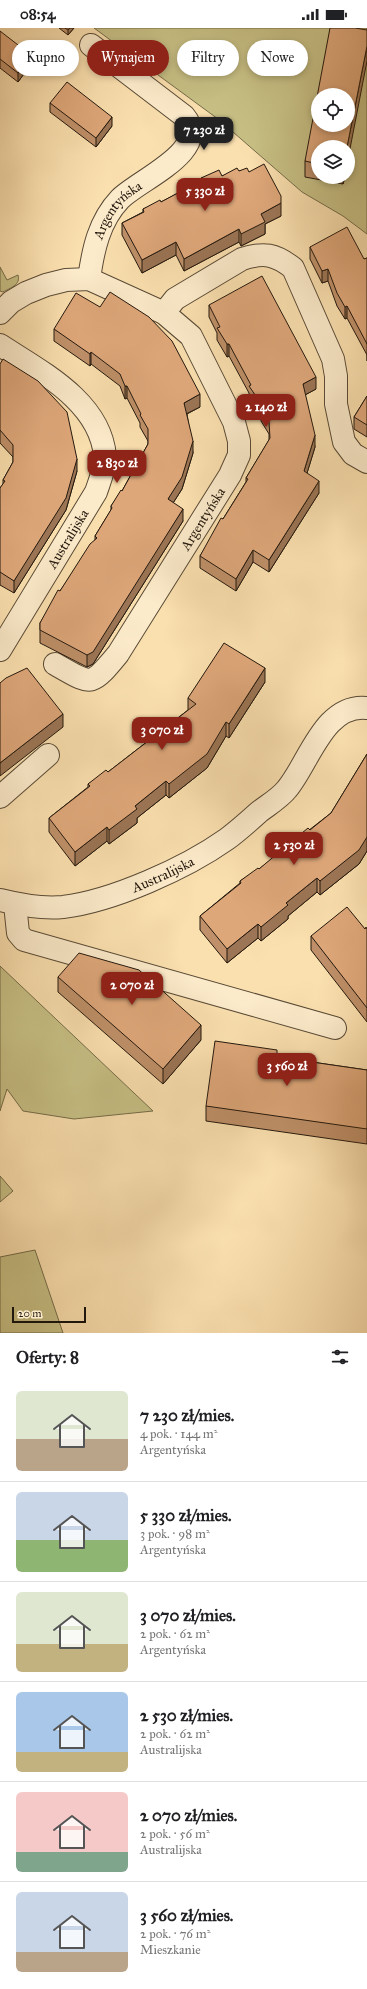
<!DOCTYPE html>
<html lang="pl">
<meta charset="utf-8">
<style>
:root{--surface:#fff;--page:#f6f6f6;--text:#202124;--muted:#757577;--line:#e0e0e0;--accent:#8f2418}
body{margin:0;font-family:"IM FELL Great Primer",serif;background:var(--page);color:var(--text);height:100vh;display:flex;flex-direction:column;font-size:15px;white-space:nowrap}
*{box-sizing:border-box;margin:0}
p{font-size:13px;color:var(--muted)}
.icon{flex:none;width:22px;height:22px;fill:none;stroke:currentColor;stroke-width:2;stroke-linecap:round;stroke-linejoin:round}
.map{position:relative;height:1305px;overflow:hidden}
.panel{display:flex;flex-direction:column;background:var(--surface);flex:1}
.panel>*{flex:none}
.guide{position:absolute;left:12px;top:12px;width:343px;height:36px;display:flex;gap:8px}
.tools{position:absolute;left:311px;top:60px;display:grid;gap:8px}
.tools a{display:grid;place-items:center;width:44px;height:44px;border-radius:50%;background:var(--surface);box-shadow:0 2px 6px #0003;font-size:20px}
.scale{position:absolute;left:12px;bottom:10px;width:74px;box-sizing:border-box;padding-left:4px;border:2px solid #23180d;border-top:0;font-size:11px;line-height:14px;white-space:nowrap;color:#23180d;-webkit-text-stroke:3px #fcebcb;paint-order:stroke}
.price{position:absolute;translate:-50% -34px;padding:0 9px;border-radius:8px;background:var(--accent);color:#fff;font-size:13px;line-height:26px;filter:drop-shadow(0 1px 2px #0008)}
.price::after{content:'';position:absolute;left:50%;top:24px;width:12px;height:9px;margin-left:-6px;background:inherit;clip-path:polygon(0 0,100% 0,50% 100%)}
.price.on{background:#222;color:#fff}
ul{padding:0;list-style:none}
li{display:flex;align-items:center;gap:12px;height:100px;padding:0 16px}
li+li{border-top:1px solid var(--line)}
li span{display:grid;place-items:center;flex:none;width:112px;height:80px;border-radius:6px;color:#555}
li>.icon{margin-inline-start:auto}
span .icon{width:48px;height:48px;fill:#fffc;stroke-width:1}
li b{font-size:17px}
h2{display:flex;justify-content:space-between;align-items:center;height:48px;padding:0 16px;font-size:17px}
.tag{padding:0 14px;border-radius:18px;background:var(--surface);box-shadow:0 2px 6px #0003;font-size:14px;line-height:36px}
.tag.on{background:var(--accent);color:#fff}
.status{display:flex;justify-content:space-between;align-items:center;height:28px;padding:0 20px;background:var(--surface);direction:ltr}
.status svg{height:11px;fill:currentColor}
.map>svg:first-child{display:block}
.green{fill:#c7c085;stroke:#756c49;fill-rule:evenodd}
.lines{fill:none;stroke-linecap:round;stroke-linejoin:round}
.minor-casing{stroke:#594a36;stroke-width:24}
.minor{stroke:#fcebcb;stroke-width:22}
.wall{fill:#bf9069;stroke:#23180d}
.shaded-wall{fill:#9b7555;stroke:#23180d}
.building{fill:#dea77a;stroke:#23180d;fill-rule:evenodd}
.labels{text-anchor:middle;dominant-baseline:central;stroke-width:4;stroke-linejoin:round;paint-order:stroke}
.street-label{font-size:14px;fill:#23180d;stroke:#fcebcb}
</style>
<div class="status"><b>08:54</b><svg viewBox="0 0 49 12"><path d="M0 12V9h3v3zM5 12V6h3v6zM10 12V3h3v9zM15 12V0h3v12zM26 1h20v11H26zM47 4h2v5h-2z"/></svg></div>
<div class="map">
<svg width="367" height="1305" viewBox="0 0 367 1305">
<rect width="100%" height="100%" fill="#fbe0af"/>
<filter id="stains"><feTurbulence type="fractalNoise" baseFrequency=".005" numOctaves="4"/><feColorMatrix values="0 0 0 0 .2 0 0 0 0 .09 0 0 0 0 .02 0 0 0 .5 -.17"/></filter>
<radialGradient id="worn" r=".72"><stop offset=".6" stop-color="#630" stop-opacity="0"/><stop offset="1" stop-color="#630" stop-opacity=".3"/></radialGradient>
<path class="green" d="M 94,0 L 367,0 L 367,206 L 343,188 L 302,164 L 218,91 ZM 318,67 L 348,67 L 348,97 L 318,97 ZM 318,119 L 348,119 L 348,149 L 318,149 Z
M 0,239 L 7,252 L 18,247 C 21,257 10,260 3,264 L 0,263 Z
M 0,938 L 153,1083 L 74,1091 L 23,1083 L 7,1061 L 0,1083 Z
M 0,1148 L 13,1163 L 0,1174 Z
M 35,1222 L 63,1305 L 0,1305 L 0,1229 Z"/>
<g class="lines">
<defs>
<g id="minor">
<path id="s1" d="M 89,251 C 93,222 99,193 120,171 C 140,151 213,122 184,88 L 91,17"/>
<path d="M 0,285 L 11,274 L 26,265 L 46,257 L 66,252 L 89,251 L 164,285 L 191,308 L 234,394 L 239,413 L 239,427 L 230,447 L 118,626 C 90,660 92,657 55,636"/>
<path d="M 164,285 L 175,271 L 242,231 C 264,224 275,226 293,240 L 333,331 L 336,348 L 336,376 L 344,414 L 353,426 L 367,434"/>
<path d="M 0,317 C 41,344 100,373 105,428 C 105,441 100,452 96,464 L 0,622"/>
<path d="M 0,769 L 48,727"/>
<path id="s2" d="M 0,872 C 20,877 42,881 63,879 C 113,873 186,840 227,811 C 238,803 249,793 259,784 C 268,777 280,770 287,761 C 309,735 324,675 367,680"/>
<path d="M 15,876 L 18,905 L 24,912 L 335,1000"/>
</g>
</defs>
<use href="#minor" class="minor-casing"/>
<use href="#minor" class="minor"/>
</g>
<path class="wall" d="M 59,0 L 74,0 L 68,7 Z
M 0,3 L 31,36 L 18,54 L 0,40 Z
M 50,75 L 112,98 L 96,119 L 50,84 Z
M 318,119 L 318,149 L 345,149 L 343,156 L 305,149 L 305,133 Z
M 239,143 L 249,144 L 281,188 L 265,196 L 265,206 L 241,218 L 239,214 L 184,243 L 176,227 L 142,245 L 122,207 L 122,195 L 143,184 L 143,181 L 161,174 L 201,153 L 201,150 L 222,148 Z
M 310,219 L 364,231 L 367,230 L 367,333 L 367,327 L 347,290 L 345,291 L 337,278 L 328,253 L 322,255 L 310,231 Z
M 209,277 L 316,361 L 305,367 L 315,419 L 307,445 L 319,465 L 269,544 L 253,534 L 236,563 L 200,540 L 200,528 L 246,454 L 246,450 L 269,412 L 269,406 L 261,393 L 261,388 L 249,370 L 249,365 L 229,328 L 227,329 L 217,312 L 217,305 L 209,289 Z
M 54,301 L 200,379 L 187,386 L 193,425 L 182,461 L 173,475 L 183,493 L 93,636 L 87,639 L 40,615 L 40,595 L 60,563 L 95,512 L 95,508 L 111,482 L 111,478 L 122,463 L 148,416 L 148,413 L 140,399 L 140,395 L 127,370 L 125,371 L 120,358 L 91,336 L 90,338 L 54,313 Z
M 0,336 L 77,443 L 66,482 L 14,565 L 0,557 L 0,460 L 3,456 L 3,452 L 13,434 L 13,429 L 0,415 Z
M 367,368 L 367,409 L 354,401 L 354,389 Z
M 265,654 L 229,710 L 226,708 L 207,740 L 169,770 L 166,767 L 137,790 L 137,795 L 109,816 L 107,813 L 75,838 L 49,804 L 49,790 L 88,759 L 88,756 L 108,744 L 188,682 L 188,670 Z
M 367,726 L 367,823 L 359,836 L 320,867 L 317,864 L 288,888 L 288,891 L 261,913 L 258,910 L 227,935 L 200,902 L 200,888 L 240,855 L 240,853 L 259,841 L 331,785 Z
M 365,901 L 367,901 L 367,994 L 311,922 L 311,908 Z
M 58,949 L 201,1012 L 163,1056 L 58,964 Z
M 277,1029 L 367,1042 L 367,1116 L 206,1093 L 206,1078 Z"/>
<path class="shaded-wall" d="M 70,0 L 74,0 L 68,7 L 68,2 Z
M 367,18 L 367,33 L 348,131 L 348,119 L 347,119 Z
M 31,27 L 31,36 L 18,54 L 18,45 Z
M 112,89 L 112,98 L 96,119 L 96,110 Z
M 343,149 L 345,149 L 343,156 Z
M 281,175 L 281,188 L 265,196 L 265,206 L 241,218 L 241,206 L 261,186 Z
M 239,201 L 239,214 L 184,243 L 184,231 Z
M 176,214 L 176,227 L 142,245 L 142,232 Z
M 328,241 L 328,253 L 322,255 L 322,243 Z
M 347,278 L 347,290 L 345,291 L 345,279 Z
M 227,316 L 229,316 L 229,328 L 227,329 Z
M 91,324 L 91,336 L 90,338 L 90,326 Z
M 316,349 L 316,361 L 303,368 L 303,356 Z
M 125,358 L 127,358 L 127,370 L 125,371 Z
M 200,366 L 200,379 L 184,387 L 184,375 Z
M 315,407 L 315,419 L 304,455 L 304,443 Z
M 193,413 L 193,425 L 182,461 L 168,483 L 168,471 Z
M 77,431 L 77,443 L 66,482 L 14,565 L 14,553 Z
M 319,453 L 319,465 L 269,544 L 269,532 Z
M 183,481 L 183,493 L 93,636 L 87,639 L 87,627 Z
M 253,522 L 253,534 L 236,563 L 236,551 Z
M 265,640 L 265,654 L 229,710 L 229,696 Z
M 63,686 L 63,699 L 0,748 L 0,735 Z
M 226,694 L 226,708 L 207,740 L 169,770 L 169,756 Z
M 166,753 L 166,767 L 137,790 L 137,795 L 109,816 L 109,802 L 135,778 Z
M 107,799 L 107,813 L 75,838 L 75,824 Z
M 367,809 L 367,823 L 359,836 L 320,867 L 320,853 Z
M 317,850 L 317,864 L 288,888 L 288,891 L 261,913 L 261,899 L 286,875 Z
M 258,896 L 258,910 L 227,935 L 227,921 Z
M 201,997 L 201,1012 L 163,1056 L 163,1041 Z"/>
<path class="building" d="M 65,0 L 70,0 L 68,2 Z
M 330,0 L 355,0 L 367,2 L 367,18 L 347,119 L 318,119 L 318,136 L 305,133 ZM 318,67 L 348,67 L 348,97 L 318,97 Z
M 0,3 L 31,27 L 18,45 L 0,31 Z
M 67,54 L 112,89 L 96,110 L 50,75 Z
M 264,136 L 281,168 L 281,175 L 261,186 L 265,194 L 241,206 L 239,201 L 184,231 L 176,214 L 142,232 L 122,195 L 144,184 L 143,181 L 160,172 L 161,174 L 202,152 L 201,150 L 219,142 L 222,148 L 237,140 L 239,143 L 247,140 L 249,144 Z
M 347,199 L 364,231 L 367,230 L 367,316 L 347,278 L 345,279 L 337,265 L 328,241 L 322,243 L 310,219 Z
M 262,248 L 316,349 L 303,356 L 315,407 L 304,443 L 319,453 L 269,532 L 253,522 L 236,551 L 200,528 L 221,490 L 223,491 L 248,451 L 246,450 L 270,410 L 269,394 L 261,381 L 264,380 L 249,358 L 251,357 L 229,316 L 227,316 L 217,300 L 220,299 L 209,277 Z
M 110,264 L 149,289 L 172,313 L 200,366 L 184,375 L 193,413 L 182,449 L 168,471 L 183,481 L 93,624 L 87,627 L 40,602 L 40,595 L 58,562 L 60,563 L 90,516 L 97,510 L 95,508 L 112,480 L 111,478 L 121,462 L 122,463 L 148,416 L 148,401 L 140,387 L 141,386 L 127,358 L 125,358 L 120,346 L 91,324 L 90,326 L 54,301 L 76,265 L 100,279 Z
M 3,331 L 38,353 L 67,384 L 77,431 L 66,470 L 14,553 L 0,544 L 0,460 L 5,453 L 3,452 L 13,434 L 13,417 L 0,402 L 0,336 Z
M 367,368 L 367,397 L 354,389 Z
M 224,615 L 265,640 L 229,696 L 226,694 L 207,726 L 169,756 L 166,753 L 135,778 L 137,781 L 109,802 L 107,799 L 75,824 L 49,790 L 90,758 L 88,756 L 106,742 L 108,744 L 196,676 L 188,670 Z
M 27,640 L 63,686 L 0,735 L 0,655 L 6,650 Z
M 367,726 L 367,809 L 359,822 L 320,853 L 317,850 L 286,875 L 288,877 L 261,899 L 258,896 L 227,921 L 200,888 L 241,855 L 240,853 L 258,840 L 259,841 L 308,800 L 310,802 L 331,785 Z
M 347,879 L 365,901 L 366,899 L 367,901 L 367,980 L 311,908 Z
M 79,925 L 139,942 L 201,997 L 163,1041 L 58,949 Z
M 215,1013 L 277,1022 L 277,1029 L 367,1042 L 367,1101 L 206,1078 Z"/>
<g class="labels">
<g class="street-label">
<text stroke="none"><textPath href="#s1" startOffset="77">Argentyńska</textPath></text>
<text transform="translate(203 491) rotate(-58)">Argentyńska</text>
<text transform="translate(68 511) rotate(-59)">Australijska</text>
<text stroke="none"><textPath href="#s2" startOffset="169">Australijska</textPath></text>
</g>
</g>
<rect width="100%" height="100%" filter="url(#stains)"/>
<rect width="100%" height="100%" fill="url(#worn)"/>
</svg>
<div class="tools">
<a><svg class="icon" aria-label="locate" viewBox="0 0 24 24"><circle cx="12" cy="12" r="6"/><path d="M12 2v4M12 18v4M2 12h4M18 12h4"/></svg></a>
<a><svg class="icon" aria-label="layers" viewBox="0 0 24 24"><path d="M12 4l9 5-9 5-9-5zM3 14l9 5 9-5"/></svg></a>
</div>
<div class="scale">20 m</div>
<b class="price on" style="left:204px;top:123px">7 230 zł</b>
<b class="price" style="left:205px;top:184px">5 330 zł</b>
<b class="price" style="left:266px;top:400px">2 140 zł</b>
<b class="price" style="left:117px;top:456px">2 830 zł</b>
<b class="price" style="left:162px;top:723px">3 070 zł</b>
<b class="price" style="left:294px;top:838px">2 530 zł</b>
<b class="price" style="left:132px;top:978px">2 070 zł</b>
<b class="price" style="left:287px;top:1059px">3 560 zł</b>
<div class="guide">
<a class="tag">Kupno</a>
<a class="tag on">Wynajem</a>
<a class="tag">Filtry</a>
<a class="tag">Nowe</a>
</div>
</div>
<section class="panel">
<h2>Oferty: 8<svg class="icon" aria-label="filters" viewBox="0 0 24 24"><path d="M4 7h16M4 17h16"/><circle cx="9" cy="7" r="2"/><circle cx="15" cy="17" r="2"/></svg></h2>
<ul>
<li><span style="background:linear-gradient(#dfe7d0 60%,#b9a48a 0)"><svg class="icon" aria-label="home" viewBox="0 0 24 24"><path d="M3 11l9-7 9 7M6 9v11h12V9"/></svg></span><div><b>7 230 zł/mies.</b><p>4 pok. · 144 m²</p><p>Argentyńska</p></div></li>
<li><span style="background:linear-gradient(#c9d6e8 60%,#8fb573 0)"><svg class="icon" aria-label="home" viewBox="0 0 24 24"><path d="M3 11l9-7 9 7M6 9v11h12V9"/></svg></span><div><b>5 330 zł/mies.</b><p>3 pok. · 98 m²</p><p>Argentyńska</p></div></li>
<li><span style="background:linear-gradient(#dfe7d0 65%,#c2b280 0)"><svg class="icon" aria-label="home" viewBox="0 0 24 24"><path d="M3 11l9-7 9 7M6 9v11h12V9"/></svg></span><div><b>3 070 zł/mies.</b><p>2 pok. · 62 m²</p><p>Argentyńska</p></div></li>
<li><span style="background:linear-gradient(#a9c7e8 75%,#c2b280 0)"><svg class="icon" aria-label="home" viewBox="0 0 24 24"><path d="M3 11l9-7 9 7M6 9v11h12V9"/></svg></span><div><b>2 530 zł/mies.</b><p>2 pok. · 62 m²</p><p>Australijska</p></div></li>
<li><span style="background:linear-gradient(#f6c9c9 75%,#7fa58c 0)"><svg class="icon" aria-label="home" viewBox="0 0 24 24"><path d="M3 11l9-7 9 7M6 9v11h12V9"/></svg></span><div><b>2 070 zł/mies.</b><p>2 pok. · 56 m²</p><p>Australijska</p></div></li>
<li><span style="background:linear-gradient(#c9d6e8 75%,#b9a48a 0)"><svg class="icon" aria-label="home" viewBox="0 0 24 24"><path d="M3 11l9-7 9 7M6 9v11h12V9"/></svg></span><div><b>3 560 zł/mies.</b><p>2 pok. · 76 m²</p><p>Mieszkanie</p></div></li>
</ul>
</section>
